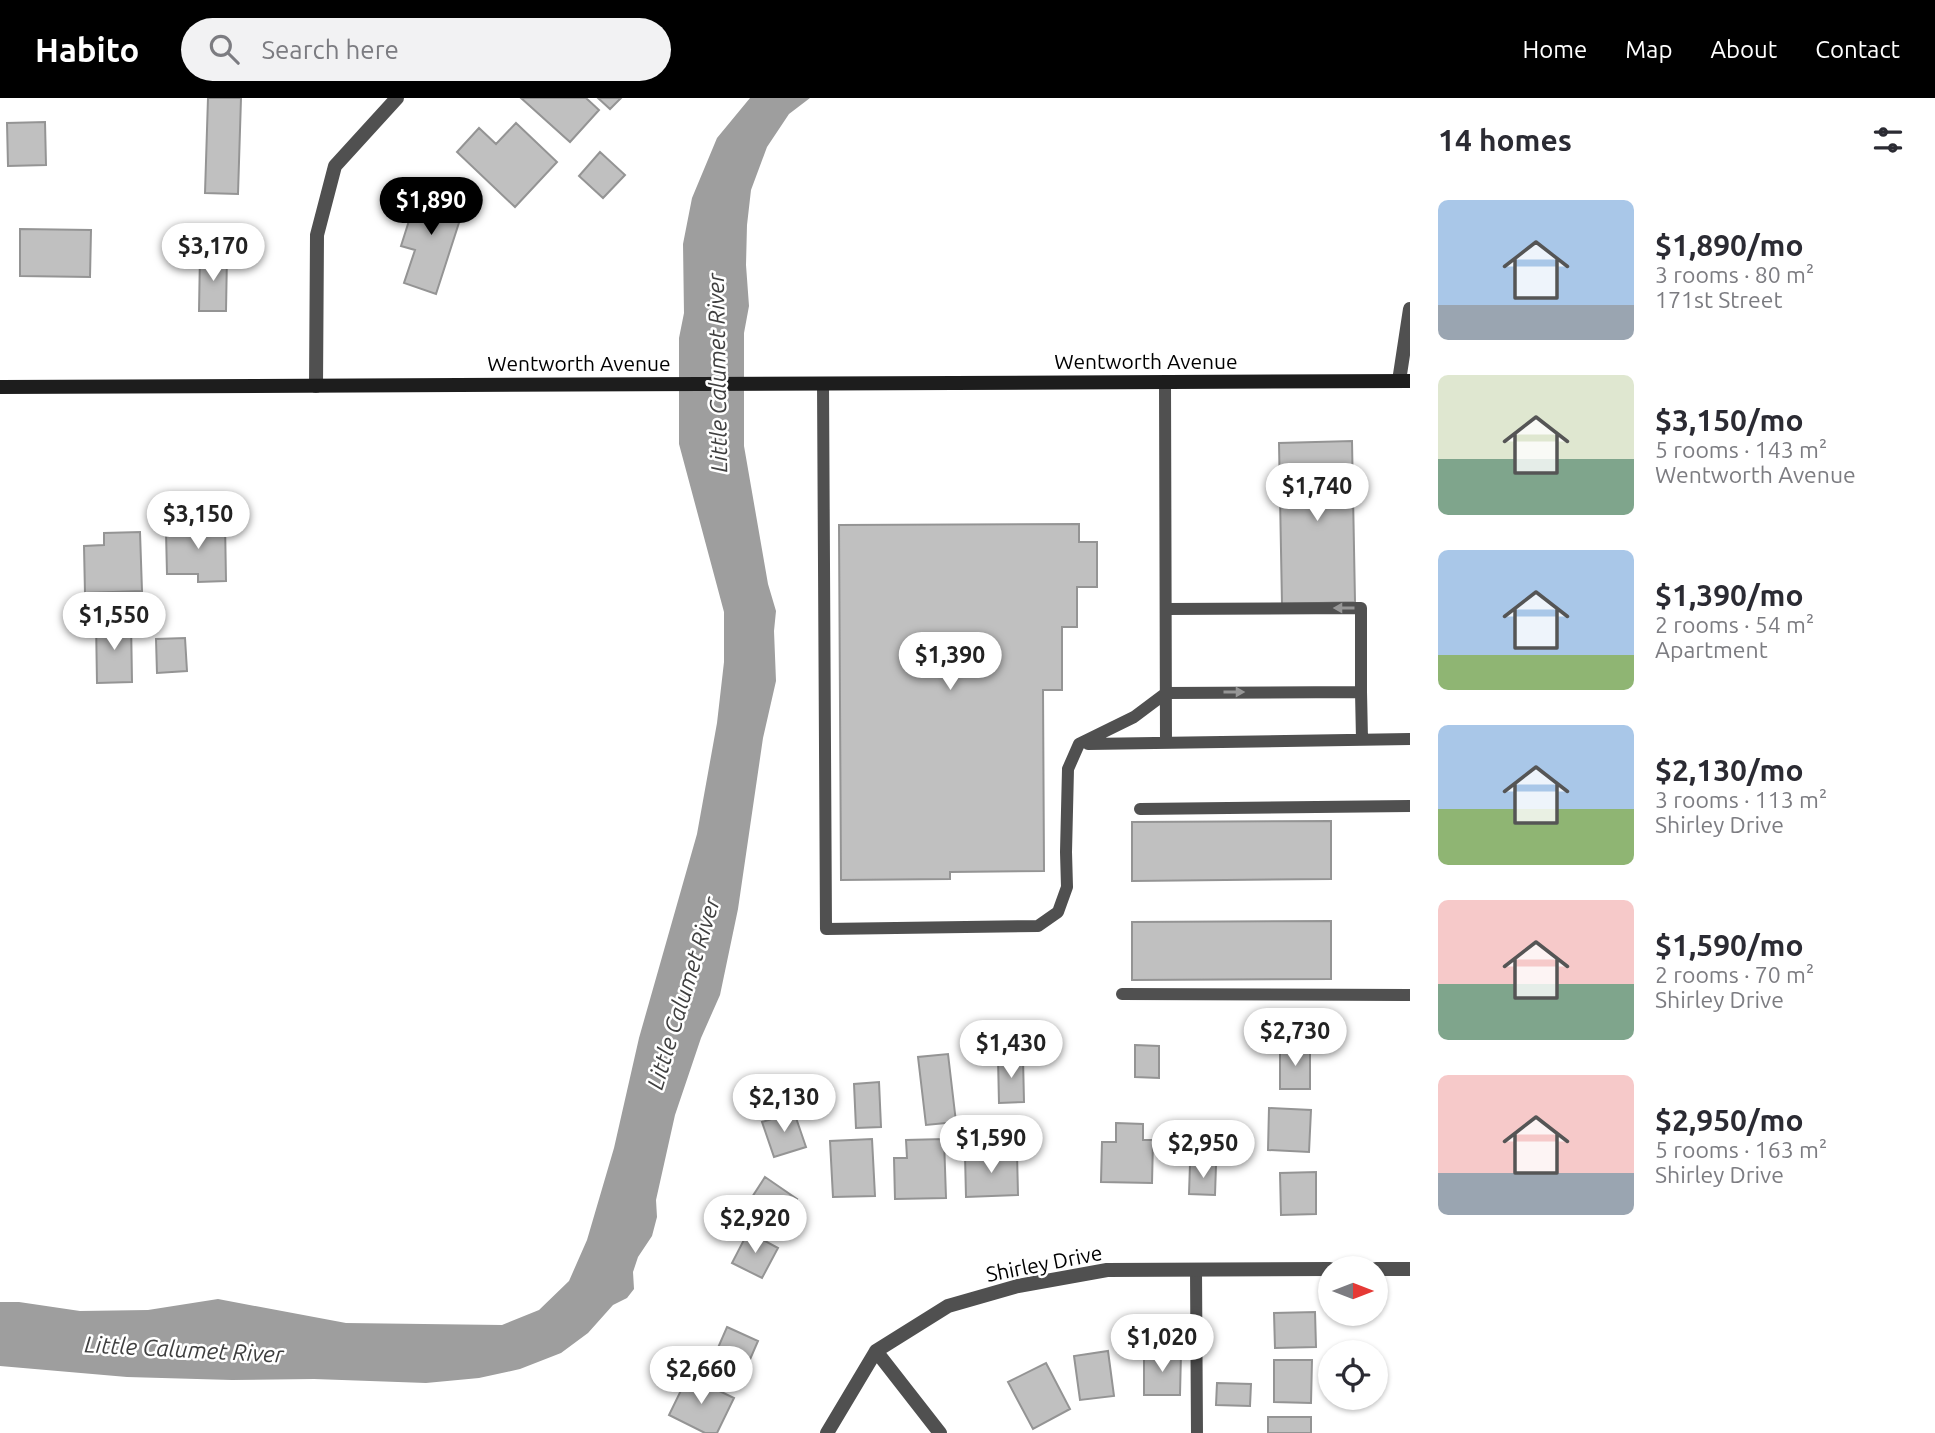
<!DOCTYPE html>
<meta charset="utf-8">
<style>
:root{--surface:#fff;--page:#f2f2f3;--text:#2b2b33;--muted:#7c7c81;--accent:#000}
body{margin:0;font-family:Ubuntu,sans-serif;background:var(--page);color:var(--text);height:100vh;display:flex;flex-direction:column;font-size:26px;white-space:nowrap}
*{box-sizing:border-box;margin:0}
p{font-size:23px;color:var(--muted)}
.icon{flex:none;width:38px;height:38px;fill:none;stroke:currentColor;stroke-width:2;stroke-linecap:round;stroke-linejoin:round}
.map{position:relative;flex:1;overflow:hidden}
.details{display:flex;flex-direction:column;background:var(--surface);width:525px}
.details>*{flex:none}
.needle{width:46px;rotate:90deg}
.fabs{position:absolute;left:1318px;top:1158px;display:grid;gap:14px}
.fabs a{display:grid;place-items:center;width:70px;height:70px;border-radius:50%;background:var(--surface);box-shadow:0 2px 5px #0004;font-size:35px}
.price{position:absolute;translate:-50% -60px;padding:0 16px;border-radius:24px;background:#fff;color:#222;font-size:23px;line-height:46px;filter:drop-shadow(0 2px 4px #0008)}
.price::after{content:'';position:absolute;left:50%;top:42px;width:21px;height:16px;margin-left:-10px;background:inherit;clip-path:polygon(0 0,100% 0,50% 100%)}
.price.active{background:var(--accent);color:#fff}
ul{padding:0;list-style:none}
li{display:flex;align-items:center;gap:21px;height:175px;padding:0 28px}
li span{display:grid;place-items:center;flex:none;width:196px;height:140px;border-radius:10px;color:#555}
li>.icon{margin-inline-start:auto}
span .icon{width:84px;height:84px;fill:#fffc;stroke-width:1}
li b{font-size:30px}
h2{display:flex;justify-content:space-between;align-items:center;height:84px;padding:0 28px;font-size:30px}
header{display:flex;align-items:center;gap:42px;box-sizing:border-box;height:98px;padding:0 35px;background:var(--accent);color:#fff}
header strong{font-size:33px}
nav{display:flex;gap:38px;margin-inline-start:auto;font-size:24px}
.search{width:490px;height:63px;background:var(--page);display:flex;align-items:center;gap:18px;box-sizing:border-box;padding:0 24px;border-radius:38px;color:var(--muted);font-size:26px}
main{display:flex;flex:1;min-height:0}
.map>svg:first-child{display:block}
.water{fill:#9e9e9e}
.building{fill:#c0c0c0;stroke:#949494;stroke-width:2}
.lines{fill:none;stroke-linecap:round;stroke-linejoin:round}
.lane{stroke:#505050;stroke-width:12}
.street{stroke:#505050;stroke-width:14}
.secondary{stroke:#1d1d1d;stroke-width:14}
.oneway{fill:#969696}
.labels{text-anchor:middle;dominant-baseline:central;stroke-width:5;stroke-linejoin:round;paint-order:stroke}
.street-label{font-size:21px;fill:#000;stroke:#fff}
.water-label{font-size:23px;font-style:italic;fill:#3f3f3f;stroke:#fff}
</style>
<header>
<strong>Habito</strong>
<div class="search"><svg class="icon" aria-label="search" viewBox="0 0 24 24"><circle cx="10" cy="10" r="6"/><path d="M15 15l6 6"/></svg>Search here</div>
<nav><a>Home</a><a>Map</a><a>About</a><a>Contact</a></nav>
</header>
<main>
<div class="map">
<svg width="1410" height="1335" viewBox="0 0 1410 1335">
<rect width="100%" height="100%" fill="#fff"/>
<path class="water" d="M 750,0 L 810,0 L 789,16 L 767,49 L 751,92 L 747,127 L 746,167 L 749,208 L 744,235 L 744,348 L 768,486 L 776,513 L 774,533 L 776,583 L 763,640 L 738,811 L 720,897 L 701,940 L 675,1017 L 656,1102 L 657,1119 L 652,1138 L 638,1159 L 633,1174 L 634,1191 L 627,1200 L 613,1207 L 588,1235 L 561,1255 L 520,1271 L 479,1280 L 426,1285 L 314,1281 L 232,1282 L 127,1279 L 0,1268 L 0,1204 L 19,1204 L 80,1213 L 148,1212 L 218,1201 L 346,1225 L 502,1227 L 539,1212 L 569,1183 L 587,1142 L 614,1050 L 639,940 L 697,736 L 717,625 L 724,564 L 724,514 L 679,346 L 679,240 L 684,215 L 683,146 L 692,100 L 717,40 Z"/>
<path class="building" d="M 208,0 L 241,0 L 238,96 L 205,95 Z
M 521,0 L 586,0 L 599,12 L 570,44 Z
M 598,0 L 621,0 L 610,11 Z
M 45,24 L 46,67 L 8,68 L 7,25 Z
M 516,25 L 557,64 L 515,109 L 457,54 L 479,30 L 496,46 Z
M 600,54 L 625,77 L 603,100 L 579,78 Z
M 420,88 L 466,103 L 436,196 L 404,185 L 415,152 L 401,148 Z
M 20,131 L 91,132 L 90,179 L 20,178 Z
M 200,156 L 227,157 L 226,213 L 199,213 Z
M 1352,343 L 1355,504 L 1282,506 L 1279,345 Z
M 225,424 L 226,483 L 198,484 L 198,476 L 167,476 L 166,433 L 186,433 L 185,425 Z
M 1079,426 L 1079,444 L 1097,444 L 1097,489 L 1077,489 L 1077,529 L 1062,529 L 1062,592 L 1043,592 L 1044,773 L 950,774 L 950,781 L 841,782 L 839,427 Z
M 140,434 L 142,493 L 85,495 L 84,448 L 104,447 L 104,435 Z
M 131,522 L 132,584 L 97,585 L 96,523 Z
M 185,540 L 187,573 L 157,575 L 156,541 Z
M 1331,723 L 1331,781 L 1132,783 L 1132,724 Z
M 1331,823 L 1331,881 L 1132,882 L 1132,824 Z
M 1135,947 L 1159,948 L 1159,980 L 1135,979 Z
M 1280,949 L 1310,950 L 1310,991 L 1280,991 Z
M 948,956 L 956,1024 L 926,1027 L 918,959 Z
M 998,960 L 1023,960 L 1024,1004 L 999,1005 Z
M 879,984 L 881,1029 L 856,1030 L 854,986 Z
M 1269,1010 L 1311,1012 L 1309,1054 L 1268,1052 Z
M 794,1014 L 806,1049 L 774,1059 L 762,1024 Z
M 1116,1025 L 1143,1026 L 1143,1042 L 1153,1042 L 1152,1085 L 1101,1084 L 1102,1044 L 1116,1044 Z
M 872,1041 L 875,1098 L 833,1099 L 830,1043 Z
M 944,1041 L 946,1100 L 895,1101 L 894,1060 L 907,1060 L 906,1042 Z
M 1017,1055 L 1018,1097 L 966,1099 L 965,1057 Z
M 1190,1066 L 1216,1067 L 1215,1097 L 1189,1096 Z
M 1316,1074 L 1316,1116 L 1281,1117 L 1280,1075 Z
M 765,1079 L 797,1101 L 775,1135 L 743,1113 Z
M 748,1134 L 778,1150 L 762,1180 L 732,1165 Z
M 1315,1214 L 1316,1249 L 1275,1250 L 1274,1215 Z
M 727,1229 L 758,1243 L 745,1273 L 714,1259 Z
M 1108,1253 L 1114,1298 L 1080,1302 L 1074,1258 Z
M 1144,1254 L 1181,1255 L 1180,1297 L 1144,1297 Z
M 1274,1262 L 1312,1262 L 1311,1305 L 1274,1304 Z
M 1046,1265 L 1070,1311 L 1033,1331 L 1008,1284 Z
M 688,1278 L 734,1300 L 717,1335 L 705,1335 L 669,1317 Z
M 1217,1285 L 1251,1286 L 1250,1308 L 1216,1307 Z
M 1268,1319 L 1311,1319 L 1311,1335 L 1268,1335 Z"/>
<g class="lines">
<path class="lane" d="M 1165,284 L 1166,645
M 823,285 L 826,831 L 1038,828 L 1058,814 L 1067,789 L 1066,754 L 1068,671 L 1079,646 L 1134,619 L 1166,595 L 1361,594 L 1361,510 L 1166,511
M 1361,594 L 1362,641
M 1088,646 L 1410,641
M 1140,711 L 1410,708
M 1122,896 L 1410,897
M 1196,1172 L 1197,1335"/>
<path class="street" d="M 1399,283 L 1410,211
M 316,288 L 317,137 L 335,68 L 397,0
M 1376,1171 L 1410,1171
M 876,1253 L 940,1335
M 827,1335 L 876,1253 L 948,1208 L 1018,1188 L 1107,1172 L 1330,1171"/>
<path class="secondary" d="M 0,289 L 1410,283"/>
</g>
<defs><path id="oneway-solid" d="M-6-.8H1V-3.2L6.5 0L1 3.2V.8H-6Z" transform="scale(1.75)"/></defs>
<g class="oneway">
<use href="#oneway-solid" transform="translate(1344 510) rotate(180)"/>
<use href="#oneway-solid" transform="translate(1234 594)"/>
</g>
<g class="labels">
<g class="street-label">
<text x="1146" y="263">Wentworth Avenue</text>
<text x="579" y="265">Wentworth Avenue</text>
<text transform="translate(1044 1165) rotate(-11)">Shirley Drive</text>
</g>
<g class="water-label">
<text transform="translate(717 275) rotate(-91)">Little Calumet River</text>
<text transform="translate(683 895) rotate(-73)">Little Calumet River</text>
<text transform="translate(184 1251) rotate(3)">Little Calumet River</text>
</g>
</g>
</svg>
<div class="fabs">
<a><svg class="needle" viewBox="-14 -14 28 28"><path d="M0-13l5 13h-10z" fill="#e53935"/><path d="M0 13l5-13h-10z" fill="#7c7c81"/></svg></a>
<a><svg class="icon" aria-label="locate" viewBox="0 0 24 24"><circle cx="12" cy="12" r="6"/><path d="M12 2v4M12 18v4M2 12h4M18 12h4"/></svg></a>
</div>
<b class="price active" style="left:431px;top:139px">$1,890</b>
<b class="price" style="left:213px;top:185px">$3,170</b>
<b class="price" style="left:1317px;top:425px">$1,740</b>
<b class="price" style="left:198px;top:453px">$3,150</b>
<b class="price" style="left:114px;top:554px">$1,550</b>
<b class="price" style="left:950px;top:594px">$1,390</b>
<b class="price" style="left:1295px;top:970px">$2,730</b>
<b class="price" style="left:1011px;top:982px">$1,430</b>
<b class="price" style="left:784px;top:1036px">$2,130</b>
<b class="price" style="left:991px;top:1077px">$1,590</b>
<b class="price" style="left:1203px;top:1082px">$2,950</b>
<b class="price" style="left:755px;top:1157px">$2,920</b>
<b class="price" style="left:1162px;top:1276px">$1,020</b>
<b class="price" style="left:701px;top:1308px">$2,660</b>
</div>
<section class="details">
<h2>14 homes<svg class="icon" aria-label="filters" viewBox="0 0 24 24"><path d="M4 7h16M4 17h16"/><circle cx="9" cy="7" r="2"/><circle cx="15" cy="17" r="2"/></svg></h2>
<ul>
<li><span style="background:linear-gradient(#a9c7e8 75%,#9aa5b1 0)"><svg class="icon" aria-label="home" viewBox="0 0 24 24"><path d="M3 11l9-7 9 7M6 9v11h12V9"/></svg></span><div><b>$1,890/mo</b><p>3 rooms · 80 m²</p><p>171st Street</p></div></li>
<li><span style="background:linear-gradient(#dfe7d0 60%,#7fa58c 0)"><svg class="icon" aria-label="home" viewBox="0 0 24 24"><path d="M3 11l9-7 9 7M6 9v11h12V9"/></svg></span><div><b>$3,150/mo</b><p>5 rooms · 143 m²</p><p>Wentworth Avenue</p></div></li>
<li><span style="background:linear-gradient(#a9c7e8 75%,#8fb573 0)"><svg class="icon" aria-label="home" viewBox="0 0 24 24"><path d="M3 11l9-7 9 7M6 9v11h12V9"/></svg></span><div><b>$1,390/mo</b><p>2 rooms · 54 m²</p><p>Apartment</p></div></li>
<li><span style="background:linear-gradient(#a9c7e8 60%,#8fb573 0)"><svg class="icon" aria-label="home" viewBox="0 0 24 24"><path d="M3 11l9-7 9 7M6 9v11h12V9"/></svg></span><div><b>$2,130/mo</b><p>3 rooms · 113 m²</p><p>Shirley Drive</p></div></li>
<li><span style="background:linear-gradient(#f6c9c9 60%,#7fa58c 0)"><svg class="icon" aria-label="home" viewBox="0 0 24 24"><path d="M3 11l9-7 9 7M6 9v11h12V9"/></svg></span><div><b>$1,590/mo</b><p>2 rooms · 70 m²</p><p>Shirley Drive</p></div></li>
<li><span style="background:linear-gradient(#f6c9c9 70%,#9aa5b1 0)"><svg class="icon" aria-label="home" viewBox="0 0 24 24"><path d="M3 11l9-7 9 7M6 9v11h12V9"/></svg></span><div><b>$2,950/mo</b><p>5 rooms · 163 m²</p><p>Shirley Drive</p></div></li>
</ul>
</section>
</main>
